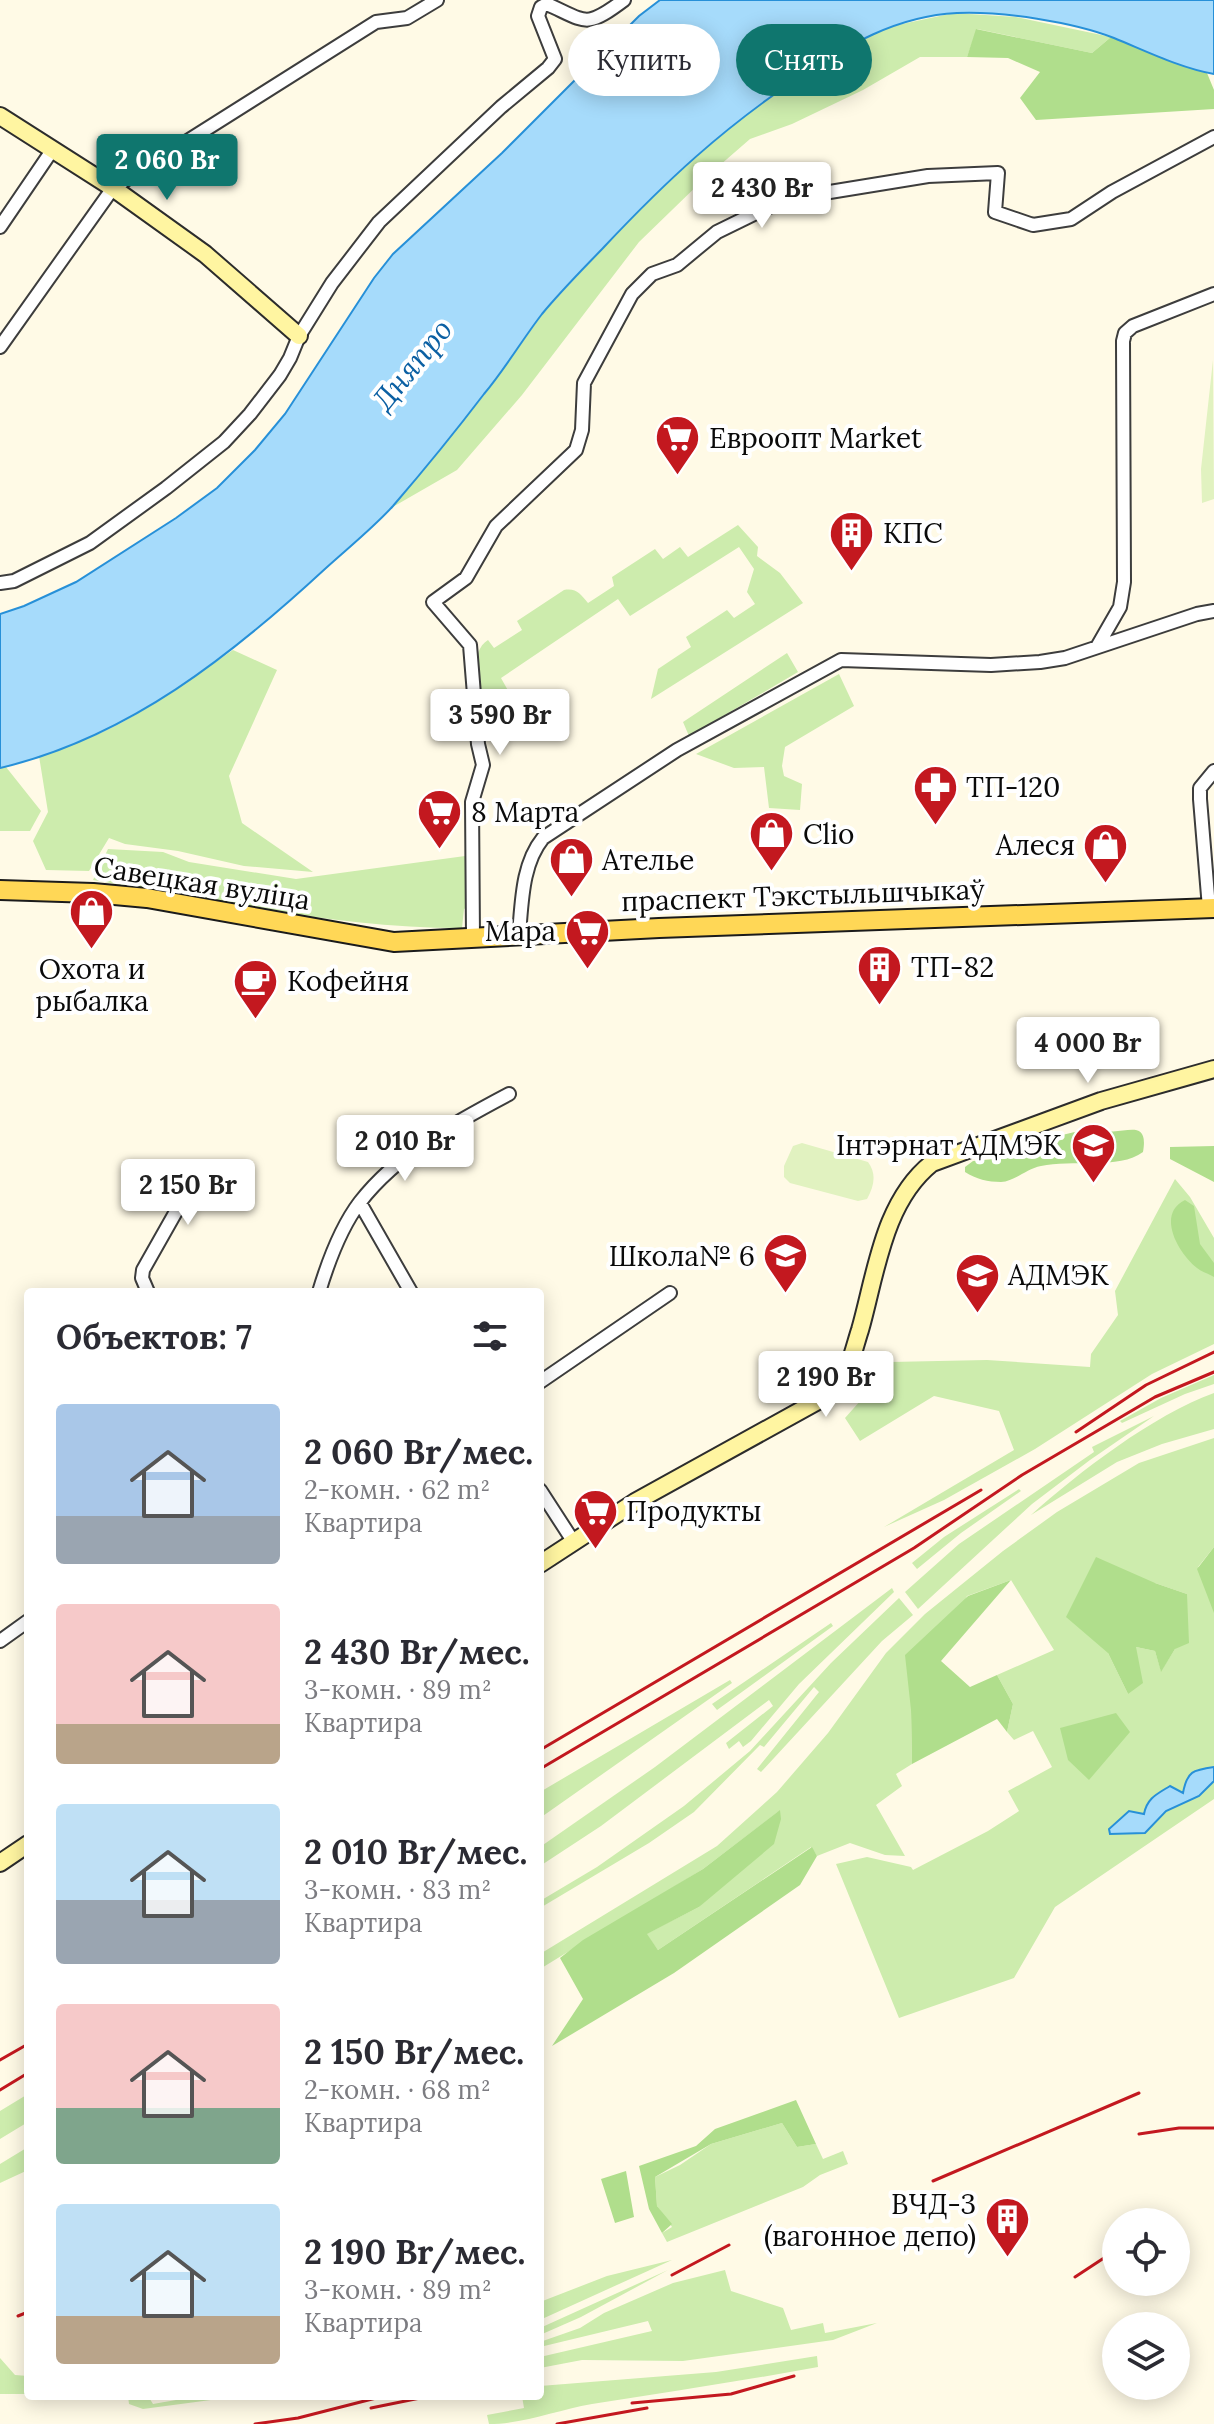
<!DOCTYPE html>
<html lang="ru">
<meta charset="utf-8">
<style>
:root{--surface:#fff;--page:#f2f2f3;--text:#2b2b33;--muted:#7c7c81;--accent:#0f766e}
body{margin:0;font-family:Lora,serif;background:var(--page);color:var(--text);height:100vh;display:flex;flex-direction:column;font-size:30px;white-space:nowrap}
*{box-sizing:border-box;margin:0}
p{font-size:26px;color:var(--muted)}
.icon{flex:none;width:44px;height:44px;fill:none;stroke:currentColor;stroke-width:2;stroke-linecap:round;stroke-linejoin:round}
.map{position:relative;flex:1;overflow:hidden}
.side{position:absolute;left:24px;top:1288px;width:520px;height:1112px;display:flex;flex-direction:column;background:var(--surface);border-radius:8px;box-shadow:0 4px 20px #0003}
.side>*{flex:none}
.banner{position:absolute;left:568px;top:24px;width:526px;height:72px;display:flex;gap:16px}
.buttons{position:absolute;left:1102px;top:2208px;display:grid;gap:16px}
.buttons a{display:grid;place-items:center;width:88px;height:88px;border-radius:50%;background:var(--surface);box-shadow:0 4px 20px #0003;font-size:40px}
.price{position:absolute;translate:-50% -68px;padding:0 18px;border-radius:8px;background:#fff;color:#222;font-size:26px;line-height:52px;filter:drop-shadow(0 2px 4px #0008)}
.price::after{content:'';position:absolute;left:50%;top:48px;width:24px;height:18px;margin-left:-12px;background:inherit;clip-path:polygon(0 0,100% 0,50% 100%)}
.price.selected{background:var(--accent);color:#fff}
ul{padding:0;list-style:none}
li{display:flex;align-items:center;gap:24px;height:200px;padding:0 32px}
li span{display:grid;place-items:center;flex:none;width:224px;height:160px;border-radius:8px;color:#555}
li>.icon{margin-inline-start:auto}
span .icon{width:96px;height:96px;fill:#fffc;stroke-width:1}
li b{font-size:34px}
h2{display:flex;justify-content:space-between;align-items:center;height:96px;padding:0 32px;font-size:34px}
.chip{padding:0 28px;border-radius:36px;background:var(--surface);box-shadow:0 4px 20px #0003;font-size:28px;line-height:72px}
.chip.selected{background:var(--accent);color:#fff}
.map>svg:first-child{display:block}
.green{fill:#cdecad;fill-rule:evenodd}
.forest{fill:#b0de8c}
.pitch{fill:#e1f2c0}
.water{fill:#a6dbfb;stroke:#2790d8;stroke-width:2}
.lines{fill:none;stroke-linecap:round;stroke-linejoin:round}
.street-casing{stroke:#3d3d3d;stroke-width:16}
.secondary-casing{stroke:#2c2c2c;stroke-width:20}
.primary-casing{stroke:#1b1b1b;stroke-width:22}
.street{stroke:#fff;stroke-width:12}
.secondary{stroke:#fff5a1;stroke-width:16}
.primary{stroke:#ffd756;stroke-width:18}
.rail{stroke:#c3181f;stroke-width:3}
.labels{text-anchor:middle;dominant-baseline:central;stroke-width:8;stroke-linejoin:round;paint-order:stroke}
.poi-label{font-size:28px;fill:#0a0a0a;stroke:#fff;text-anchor:start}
.street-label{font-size:28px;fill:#0a0a0a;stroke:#fff}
.water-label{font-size:30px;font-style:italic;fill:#0b60a3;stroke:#fff}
</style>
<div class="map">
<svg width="1214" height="2424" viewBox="0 0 1214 2424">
<rect width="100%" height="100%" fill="#fffae6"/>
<path class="green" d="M 954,13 L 1016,17 L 1111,37 L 1092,53 L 977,29 L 967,57 L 920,57 L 863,90 L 792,124 L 750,139 L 704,179 L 639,242 L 522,395 L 457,470 L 391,508 L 486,393 L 544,312 L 646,202 L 701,150 L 764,101 L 862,38 L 888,27 Z
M 738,525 L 758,547 L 757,556 L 780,573 L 803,603 L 651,699 L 658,669 L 691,647 L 686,637 L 727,610 L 734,618 L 755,604 L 747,592 L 754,569 L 739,547 L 630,616 L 618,599 L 501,678 L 510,694 L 481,714 C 479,693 467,653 488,640 L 494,648 L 522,630 L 517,621 L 564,590 C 577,588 580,594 588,603 L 614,586 L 612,577 L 655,549 L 663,559 L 680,547 L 688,557 Z
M 233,650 L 277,670 L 229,776 L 242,823 L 313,872 L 244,866 L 178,851 L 125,844 L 109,838 L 89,871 L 46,870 L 33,841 L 48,812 L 39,756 C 67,746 95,737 121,723 C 160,702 196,675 233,650 Z
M 787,653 L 798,672 L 689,736 L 683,722 Z
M 839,674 L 854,706 L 785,747 L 782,766 L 784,776 L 802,784 L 800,810 L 769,808 L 764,767 L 734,768 L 696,754 Z
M 6,767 L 41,811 L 30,831 L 0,831 L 0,768 Z
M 108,849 L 163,852 L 189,862 L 296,879 L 465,856 L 468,907 L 464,909 L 462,928 C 338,928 215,900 93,880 Z
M 1175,1179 L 1190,1197 L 1214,1238 L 1214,1344 L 1152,1374 L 1035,1449 L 944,1500 L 884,1527 L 1014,1450 L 999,1411 L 934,1396 L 860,1441 L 845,1418 L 861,1400 L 872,1370 L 890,1362 L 987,1360 L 1090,1367 L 1091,1354 L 1118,1315 L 1115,1291 Z
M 1214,1375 L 1214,1384 L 1185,1394 L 1122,1423 L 1120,1421 L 1161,1398 Z
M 1214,1393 L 1214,1429 L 1162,1444 L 1117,1462 L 1031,1515 C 1079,1472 1153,1415 1214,1393 Z
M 1154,1416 L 1090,1460 L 1032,1504 L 918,1609 L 905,1592 L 959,1544 L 1094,1452 L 1092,1447 Z
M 1214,1438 L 1214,1547 L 1198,1567 L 1214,1561 L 1214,1767 L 1196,1770 L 1184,1793 L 1170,1786 L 1145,1833 L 1166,1811 L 1199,1796 L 1214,1781 L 1214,1799 L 1055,1907 L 1014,1978 L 899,2018 L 836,1864 L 867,1857 L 911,1867 L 913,1870 L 988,1831 L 1019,1811 L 1008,1791 L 1052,1767 L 1033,1731 L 1014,1740 L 1007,1732 L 1013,1704 L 997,1675 L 1054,1650 L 1011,1580 L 967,1596 L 911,1710 L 912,1764 L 896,1774 L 902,1786 L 876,1805 L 905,1856 L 885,1855 L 850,1843 L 817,1856 L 811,1847 L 658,1950 L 646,1934 L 699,1907 L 779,1811 L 703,1869 L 540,1969 L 540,1954 L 717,1846 L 777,1792 L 828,1733 L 886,1653 L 925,1614 L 1003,1551 L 1057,1512 L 1139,1463 ZM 1155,1583 L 1187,1594 L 1175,1649 L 1161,1671 L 1155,1651 L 1136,1647 L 1128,1694 L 1108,1653 Z
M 1019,1489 L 1021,1491 L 961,1533 L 917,1569 L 912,1563 L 944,1537 Z
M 892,1588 L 894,1592 L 799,1684 L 751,1741 L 743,1747 L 739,1741 L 729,1749 L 726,1743 L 773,1706 L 769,1700 L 601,1826 L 540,1866 L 540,1847 L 655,1767 Z
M 899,1598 L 913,1615 L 882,1641 L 761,1772 L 757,1769 L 819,1692 L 814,1687 L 764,1747 L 760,1745 L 694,1812 L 649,1843 L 540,1908 L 540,1901 L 597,1867 L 684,1806 L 750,1751 L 831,1663 Z
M 831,1623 L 833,1626 L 717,1710 L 712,1704 Z
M 730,1680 L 732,1683 L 540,1818 L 540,1792 Z
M 28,2094 L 28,2122 L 0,2139 L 0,2111 Z
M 782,2123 L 797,2147 L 816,2144 L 823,2159 L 843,2151 L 848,2164 L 820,2175 L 803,2187 L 667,2242 L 662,2233 L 672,2227 L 657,2206 L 655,2177 L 680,2165 L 711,2144 Z
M 28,2147 L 28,2170 L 0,2183 L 0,2164 Z
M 672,2260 L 542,2319 L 540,2320 L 540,2302 L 607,2276 Z
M 668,2270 L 581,2317 L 540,2335 L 540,2328 Z
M 725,2270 L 731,2291 L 783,2308 L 791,2330 L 823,2323 L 825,2333 L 877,2323 L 833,2340 L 683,2361 L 582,2360 L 540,2368 L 540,2357 L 652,2331 L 648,2321 L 540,2347 L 540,2342 L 580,2328 L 604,2313 L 673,2283 Z
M 817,2356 L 818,2367 C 743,2381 668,2392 592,2404 C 557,2410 524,2424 489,2424 L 487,2415 L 524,2408 L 522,2396 L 540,2396 L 540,2386 L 716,2372 Z
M 0,2358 L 15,2375 L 28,2376 L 28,2394 L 0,2394 Z
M 128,2396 L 148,2396 L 153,2404 L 199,2396 L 241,2396 L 143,2409 L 129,2404 Z"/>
<path class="forest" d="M 976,29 L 1092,53 L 1111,37 L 1207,73 L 1214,90 L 1214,109 L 1036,120 L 1020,98 L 1040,72 L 1008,58 L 967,57 Z
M 1095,1127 C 1099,1129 1103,1131 1108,1131 C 1125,1134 1149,1118 1143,1152 C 1119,1170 1071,1159 1041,1166 C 1026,1169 1015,1181 1001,1182 C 988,1182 976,1179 965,1172 L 965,1167 L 973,1161 L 995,1159 L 1050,1138 Z
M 1214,1146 L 1214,1182 L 1170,1159 L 1170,1147 Z
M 1185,1200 L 1194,1206 L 1200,1244 L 1214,1263 L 1214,1277 C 1209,1274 1202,1272 1197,1268 C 1178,1253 1156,1214 1185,1200 Z
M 1214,1547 L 1214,1613 L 1197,1569 Z
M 1096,1557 L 1155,1583 L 1187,1594 L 1189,1643 L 1175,1649 L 1161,1672 L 1155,1651 L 1136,1647 L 1143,1683 L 1128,1694 L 1108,1653 L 1066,1617 Z
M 1011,1580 L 941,1661 L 970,1687 L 997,1675 L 1013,1704 L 1007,1732 L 997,1719 L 912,1764 L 911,1710 L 905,1655 L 968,1596 Z
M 1116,1713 L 1130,1732 L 1089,1780 L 1068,1760 L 1060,1728 Z
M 780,1810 L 781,1819 L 774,1844 L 699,1907 L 647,1934 L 658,1950 L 812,1847 L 817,1856 L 800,1885 L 674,1973 L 552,2046 L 583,1999 L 560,1958 L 583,1940 L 703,1869 Z
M 796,2100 L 816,2144 L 797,2147 L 782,2123 L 711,2144 L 655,2177 L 657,2206 L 672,2224 L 662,2233 L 649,2209 L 639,2166 L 696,2146 L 715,2129 Z
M 626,2171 L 634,2217 L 615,2223 L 601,2179 Z"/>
<path class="pitch" d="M 1213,360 L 1214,499 L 1202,503 L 1201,469 Z
M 802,1143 L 868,1162 C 877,1174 874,1186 867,1199 L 858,1201 L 790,1183 L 784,1177 L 784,1166 L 793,1146 Z"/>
<path class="water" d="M 660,0 L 1214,0 L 1214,74 C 1180,68 1146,51 1114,38 C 1073,22 1002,11 957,13 C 896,16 848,45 798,78 C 722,129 666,181 604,247 C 583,269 561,291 542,314 C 522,340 505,369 484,394 C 455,432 424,470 393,506 C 373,528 348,548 326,568 C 232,655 128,738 0,768 L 0,614 L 24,606 L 76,582 L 176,518 L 217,488 L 255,450 L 285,414 L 374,278 L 393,254 L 502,153 L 639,16 Z
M 1214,1767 L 1214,1781 L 1199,1796 L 1166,1811 L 1145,1833 L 1110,1834 L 1109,1829 L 1129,1811 L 1144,1814 C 1147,1798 1157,1794 1170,1786 L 1183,1793 C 1187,1771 1193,1770 1214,1767 Z"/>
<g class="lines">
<defs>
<path id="street" d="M 0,227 L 53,149
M 0,347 L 113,188 L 376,22 L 407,18 L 437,0
M 0,583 L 14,581 L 90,543 L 166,488 L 224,442 L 250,414 L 280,375 L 290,358 L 299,336 L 332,283 L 379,222 L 501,107 L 548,68 L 555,59 L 538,16 L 541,7 L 547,4 C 587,22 585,29 624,0
M 1097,647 L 1120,607 L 1124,582 L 1123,341 L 1125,333 L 1133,326 L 1214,294
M 1209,908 L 1200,799 L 1200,788 L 1214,771
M 519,934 C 522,901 522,864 543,838 L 677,750 L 841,660 L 991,665 L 1040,662 L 1065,658 L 1197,614 L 1214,611
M 473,937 L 472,802 L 483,765 L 478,744 L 470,645 L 433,602 L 466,578 L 496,526 L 576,450 L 582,430 L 584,383 L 632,294 L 652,274 L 677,265 L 717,232 L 766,208 L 799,197 L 928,176 L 998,173 L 995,212 L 1033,225 L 1071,219 L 1112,192 L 1214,137
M 360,1203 L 411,1292
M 148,1292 L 142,1278 L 143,1270 L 182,1201 L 203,1183 L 225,1172
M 319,1292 C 328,1262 341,1227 360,1202 C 398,1153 456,1122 509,1094
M 540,1382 L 670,1293
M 540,1490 L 573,1541
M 0,1641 L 28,1621"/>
<path id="secondary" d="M 0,116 L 113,188 L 205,254 L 299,336
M 540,1564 L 635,1502 L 816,1402 C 824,1396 833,1390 839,1382 C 851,1367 854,1348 860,1330 C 876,1274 883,1202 932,1163 L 1101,1101 L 1214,1069
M 0,1863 L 28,1844"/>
<path id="primary" d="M 0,890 L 93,893 L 147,898 L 394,942 L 659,928 L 1214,908"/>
</defs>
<use href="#street" class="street-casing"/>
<use href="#secondary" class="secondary-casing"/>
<use href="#primary" class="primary-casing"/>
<use href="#street" class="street"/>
<use href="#secondary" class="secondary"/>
<use href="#primary" class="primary"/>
<path class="rail" d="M 1076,1432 L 1146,1385 L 1214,1352
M 540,1750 L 981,1490
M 540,1769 L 914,1548 L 1022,1475 L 1155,1397 L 1214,1372
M 0,2060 L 28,2044
M 0,2090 L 28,2073
M 1139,2134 L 1179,2128 L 1214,2128
M 933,2181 L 1139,2093
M 672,2275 L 729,2245
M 1075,2277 L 1110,2254
M 18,2316 L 28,2312
M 632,2403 L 731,2394 L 794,2376
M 371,2408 L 430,2396
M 255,2424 L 298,2418 L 384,2396
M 557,2424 L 647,2408"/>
</g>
<defs>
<symbol id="supermarket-pin" viewBox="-11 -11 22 30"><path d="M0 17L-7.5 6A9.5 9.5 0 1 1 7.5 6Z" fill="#c3181f" stroke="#fff"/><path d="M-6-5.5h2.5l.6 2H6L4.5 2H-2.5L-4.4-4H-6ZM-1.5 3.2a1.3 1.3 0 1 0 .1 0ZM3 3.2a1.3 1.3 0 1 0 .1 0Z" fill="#fff"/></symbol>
<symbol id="building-pin" viewBox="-11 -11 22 30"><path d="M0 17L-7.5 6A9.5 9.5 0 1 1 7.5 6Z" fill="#c3181f" stroke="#fff"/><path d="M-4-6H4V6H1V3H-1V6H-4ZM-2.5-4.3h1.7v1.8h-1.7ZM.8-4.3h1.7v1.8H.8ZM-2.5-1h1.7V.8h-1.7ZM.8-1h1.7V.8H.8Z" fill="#fff"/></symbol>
<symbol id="pharmacy-pin" viewBox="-11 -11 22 30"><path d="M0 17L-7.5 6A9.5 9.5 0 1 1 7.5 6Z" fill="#c3181f" stroke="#fff"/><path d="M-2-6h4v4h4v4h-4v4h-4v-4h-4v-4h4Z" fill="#fff"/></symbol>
<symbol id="shop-pin" viewBox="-11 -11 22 30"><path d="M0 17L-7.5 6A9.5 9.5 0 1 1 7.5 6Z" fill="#c3181f" stroke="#fff"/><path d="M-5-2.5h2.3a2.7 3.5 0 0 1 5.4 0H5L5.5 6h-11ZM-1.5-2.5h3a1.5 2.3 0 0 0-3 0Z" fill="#fff"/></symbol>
<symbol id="cafe-pin" viewBox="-11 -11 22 30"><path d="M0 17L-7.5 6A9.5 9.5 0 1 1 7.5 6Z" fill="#c3181f" stroke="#fff"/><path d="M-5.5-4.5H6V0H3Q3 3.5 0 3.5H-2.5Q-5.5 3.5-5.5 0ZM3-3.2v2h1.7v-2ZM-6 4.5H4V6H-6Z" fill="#fff"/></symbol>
<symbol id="university-pin" viewBox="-11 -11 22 30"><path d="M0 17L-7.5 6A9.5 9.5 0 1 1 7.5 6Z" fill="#c3181f" stroke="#fff"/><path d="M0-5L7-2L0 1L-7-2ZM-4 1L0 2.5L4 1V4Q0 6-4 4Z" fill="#fff"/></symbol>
<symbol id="school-pin" viewBox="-11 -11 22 30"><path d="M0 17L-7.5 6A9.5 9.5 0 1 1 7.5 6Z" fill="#c3181f" stroke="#fff"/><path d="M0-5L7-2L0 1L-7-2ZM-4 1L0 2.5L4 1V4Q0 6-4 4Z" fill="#fff"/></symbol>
</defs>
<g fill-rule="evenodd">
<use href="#supermarket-pin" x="652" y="412" width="51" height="69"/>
<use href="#building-pin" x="826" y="508" width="51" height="69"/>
<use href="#pharmacy-pin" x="910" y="762" width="51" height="69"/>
<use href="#supermarket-pin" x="414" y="786" width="51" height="69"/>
<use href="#shop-pin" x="746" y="808" width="51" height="69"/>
<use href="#shop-pin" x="1080" y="820" width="51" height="69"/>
<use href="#shop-pin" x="546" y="834" width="51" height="69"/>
<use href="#shop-pin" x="66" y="886" width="51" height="69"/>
<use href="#supermarket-pin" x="562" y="906" width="51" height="69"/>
<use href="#building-pin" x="854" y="942" width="51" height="69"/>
<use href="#cafe-pin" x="230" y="956" width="51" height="69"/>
<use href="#university-pin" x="1068" y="1120" width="51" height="69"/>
<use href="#school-pin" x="760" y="1230" width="51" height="69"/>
<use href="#university-pin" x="952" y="1250" width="51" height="69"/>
<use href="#supermarket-pin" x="570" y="1486" width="51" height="69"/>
<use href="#building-pin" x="982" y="2194" width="51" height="69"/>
</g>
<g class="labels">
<g class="poi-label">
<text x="709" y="438">Евроопт Market</text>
<text x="883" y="533">КПС</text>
<text x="966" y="787">ТП-120</text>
<text x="471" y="812">8 Марта</text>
<text x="803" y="834">Clio</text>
<text x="1075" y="845" text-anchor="end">Алеся</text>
<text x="602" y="860">Ателье</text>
<text x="556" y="931" text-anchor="end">Мара</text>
<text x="911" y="967">ТП-82</text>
<text x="92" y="969" text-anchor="middle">Охота и<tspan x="92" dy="32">рыбалка</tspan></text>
<text x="287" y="981">Кофейня</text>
<text x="1062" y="1145" text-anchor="end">Інтэрнат АДМЭК</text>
<text x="755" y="1256" text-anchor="end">Школа№ 6</text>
<text x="1008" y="1275">АДМЭК</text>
<text x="626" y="1511">Продукты</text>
<text x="976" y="2204" text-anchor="end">ВЧД-3<tspan x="976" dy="32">(вагонное депо)</tspan></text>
</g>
<g class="street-label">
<text transform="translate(202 883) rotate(9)">Савецкая вуліца</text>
<text transform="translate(803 895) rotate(-2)">праспект Тэкстыльшчыкаў</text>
</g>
<g class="water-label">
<text transform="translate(412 364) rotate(-51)">Дняпро</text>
</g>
</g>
</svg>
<div class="buttons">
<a><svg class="icon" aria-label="locate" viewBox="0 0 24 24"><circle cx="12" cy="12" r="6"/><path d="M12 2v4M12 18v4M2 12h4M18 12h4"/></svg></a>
<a><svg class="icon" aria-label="layers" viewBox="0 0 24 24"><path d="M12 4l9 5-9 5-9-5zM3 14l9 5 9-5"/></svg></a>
</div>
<b class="price selected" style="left:167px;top:202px">2 060 Br</b>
<b class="price" style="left:762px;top:230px">2 430 Br</b>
<b class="price" style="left:500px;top:757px">3 590 Br</b>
<b class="price" style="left:1088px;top:1085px">4 000 Br</b>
<b class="price" style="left:405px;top:1183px">2 010 Br</b>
<b class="price" style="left:188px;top:1227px">2 150 Br</b>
<b class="price" style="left:826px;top:1419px">2 190 Br</b>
<div class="banner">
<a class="chip">Купить</a>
<a class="chip selected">Снять</a>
</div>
<section class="side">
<h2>Объектов: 7<svg class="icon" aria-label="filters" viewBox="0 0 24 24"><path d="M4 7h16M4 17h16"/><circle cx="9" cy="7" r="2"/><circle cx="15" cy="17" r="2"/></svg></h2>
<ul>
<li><span style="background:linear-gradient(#a9c7e8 70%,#9aa5b1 0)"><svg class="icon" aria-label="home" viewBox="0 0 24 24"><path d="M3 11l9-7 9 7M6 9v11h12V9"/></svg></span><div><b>2 060 Br/мес.</b><p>2-комн. · 62 m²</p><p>Квартира</p></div></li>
<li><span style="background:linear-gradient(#f6c9c9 75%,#b9a48a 0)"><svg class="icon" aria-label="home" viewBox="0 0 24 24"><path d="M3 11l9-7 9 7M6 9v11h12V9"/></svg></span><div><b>2 430 Br/мес.</b><p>3-комн. · 89 m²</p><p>Квартира</p></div></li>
<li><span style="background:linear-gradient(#bfe0f5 60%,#9aa5b1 0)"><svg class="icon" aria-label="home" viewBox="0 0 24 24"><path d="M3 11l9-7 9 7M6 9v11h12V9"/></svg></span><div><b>2 010 Br/мес.</b><p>3-комн. · 83 m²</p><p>Квартира</p></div></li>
<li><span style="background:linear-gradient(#f6c9c9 65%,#7fa58c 0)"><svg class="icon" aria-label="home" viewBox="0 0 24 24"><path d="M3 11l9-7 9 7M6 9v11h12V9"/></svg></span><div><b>2 150 Br/мес.</b><p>2-комн. · 68 m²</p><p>Квартира</p></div></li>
<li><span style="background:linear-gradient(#bfe0f5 70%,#b9a48a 0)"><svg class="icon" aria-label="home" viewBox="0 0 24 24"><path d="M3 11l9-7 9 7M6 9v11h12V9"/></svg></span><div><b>2 190 Br/мес.</b><p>3-комн. · 89 m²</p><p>Квартира</p></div></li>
</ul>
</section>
</div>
